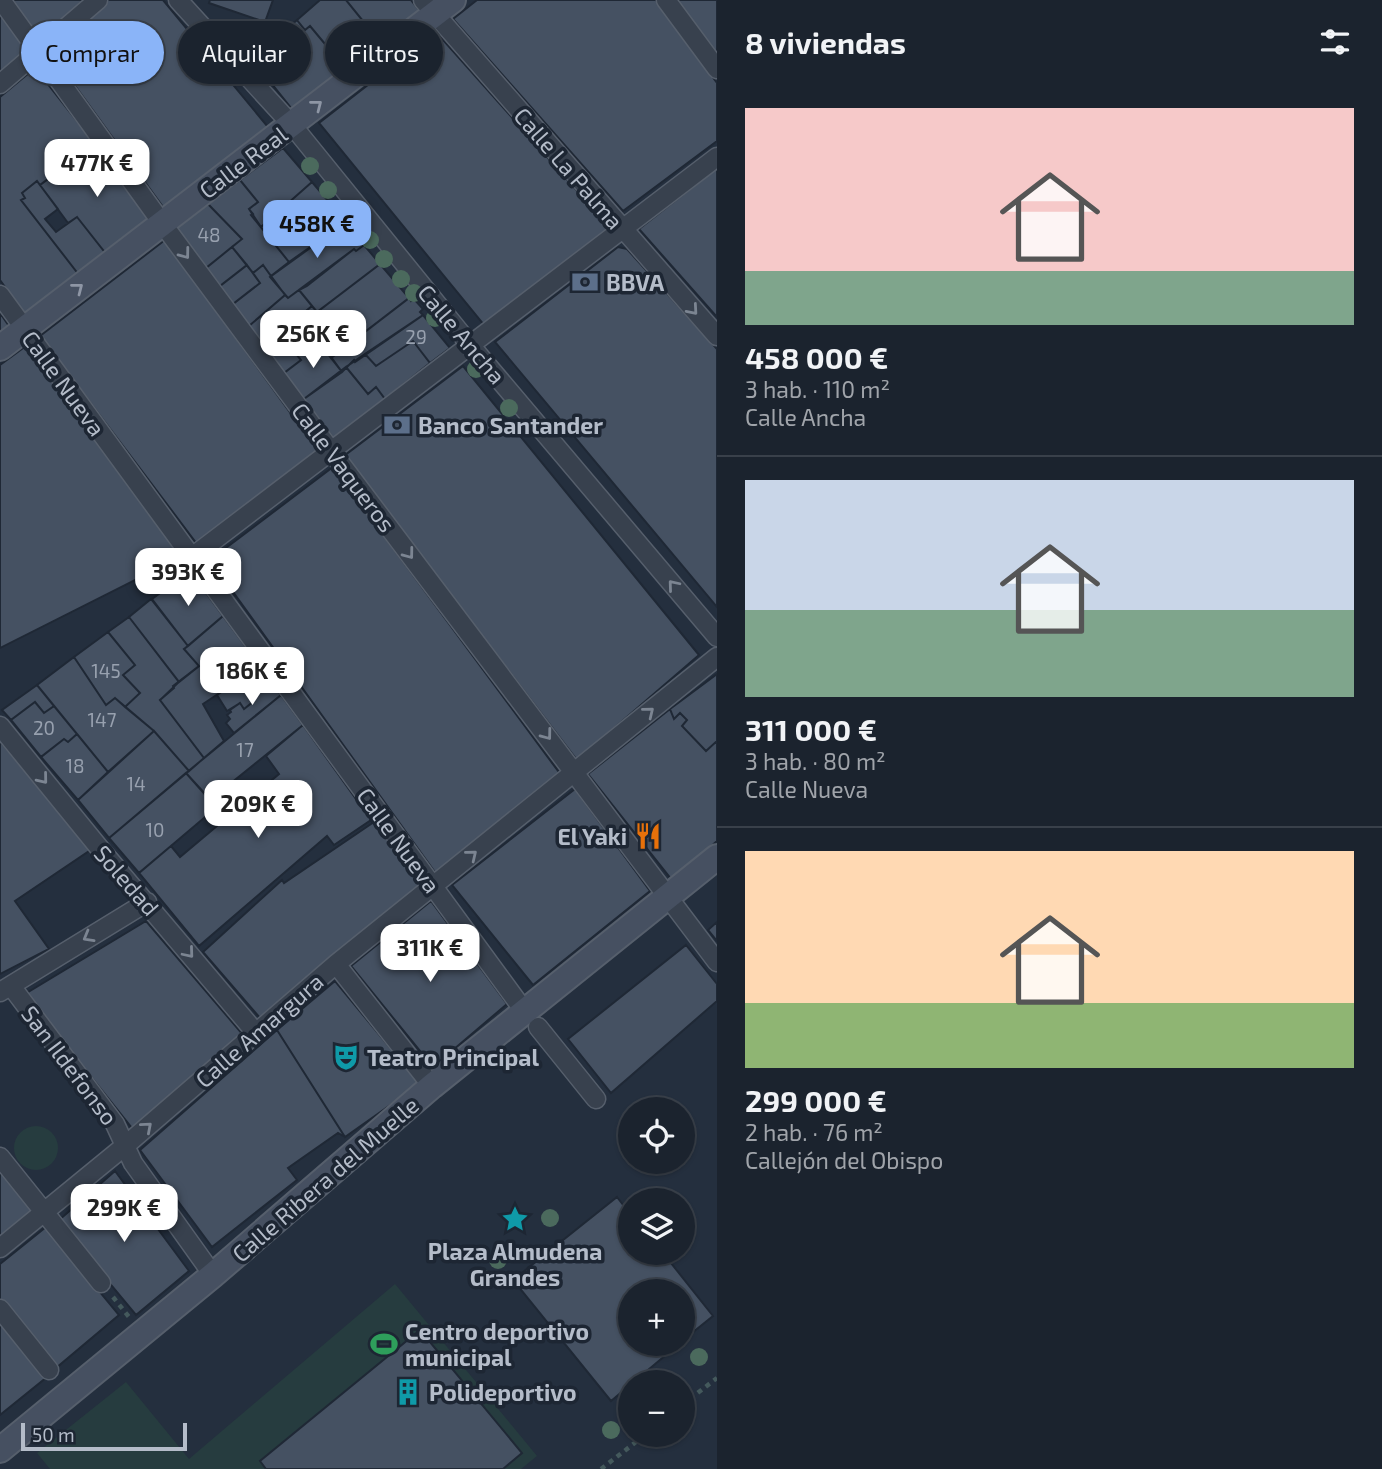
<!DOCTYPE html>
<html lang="es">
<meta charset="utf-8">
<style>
:root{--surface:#1b232e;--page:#242b36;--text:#f1f3f6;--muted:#a0a4aa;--line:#39404a;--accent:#8ab4f8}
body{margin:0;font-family:"Exo 2",sans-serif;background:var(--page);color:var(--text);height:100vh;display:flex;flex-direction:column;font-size:26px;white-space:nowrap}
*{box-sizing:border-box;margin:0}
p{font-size:23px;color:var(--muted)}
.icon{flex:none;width:38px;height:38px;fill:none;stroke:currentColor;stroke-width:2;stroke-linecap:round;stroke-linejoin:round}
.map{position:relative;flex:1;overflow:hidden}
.sheet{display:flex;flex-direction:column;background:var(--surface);width:665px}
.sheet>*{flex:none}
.top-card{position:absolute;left:21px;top:21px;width:590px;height:63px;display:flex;gap:14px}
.fabs{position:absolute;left:618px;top:1097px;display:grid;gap:14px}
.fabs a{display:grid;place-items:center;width:77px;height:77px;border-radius:50%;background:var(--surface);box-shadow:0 2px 5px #0004,0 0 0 2px var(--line);font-size:35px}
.scale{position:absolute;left:21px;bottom:18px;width:166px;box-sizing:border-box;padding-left:7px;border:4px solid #b4bcc9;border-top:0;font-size:19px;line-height:24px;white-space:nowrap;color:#b4bcc9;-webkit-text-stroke:5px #1d2633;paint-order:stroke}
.price{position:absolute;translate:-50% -60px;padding:0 16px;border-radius:14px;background:#fff;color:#222;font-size:23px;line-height:46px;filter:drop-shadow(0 2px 4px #0008)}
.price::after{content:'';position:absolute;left:50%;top:42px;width:21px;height:16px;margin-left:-10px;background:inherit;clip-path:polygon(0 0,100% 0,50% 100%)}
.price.on{background:var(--accent);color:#111}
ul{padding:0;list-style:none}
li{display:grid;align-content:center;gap:14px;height:371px;padding:0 28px}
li+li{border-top:2px solid var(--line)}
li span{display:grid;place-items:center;height:217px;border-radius:0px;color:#555}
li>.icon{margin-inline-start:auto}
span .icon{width:126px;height:126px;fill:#fffc;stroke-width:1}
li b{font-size:30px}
h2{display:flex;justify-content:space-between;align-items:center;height:84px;padding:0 28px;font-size:30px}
.chip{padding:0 24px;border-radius:32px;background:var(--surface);box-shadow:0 2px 5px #0004,0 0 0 2px var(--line);font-size:24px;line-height:63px}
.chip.on{background:var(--accent);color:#111}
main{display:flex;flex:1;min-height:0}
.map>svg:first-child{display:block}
.green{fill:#263c3f}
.building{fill:#455162;stroke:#1f2835;stroke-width:2}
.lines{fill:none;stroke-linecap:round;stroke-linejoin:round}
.street-casing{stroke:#565f6c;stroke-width:21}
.secondary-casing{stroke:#565f6c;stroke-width:28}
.path{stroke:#44595c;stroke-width:4.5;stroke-dasharray:5 5;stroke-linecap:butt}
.street{stroke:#38414e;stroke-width:18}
.secondary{stroke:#465061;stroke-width:24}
.tree{fill:#4b6a5d}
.oneway{stroke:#8e96a5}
.oneway2{stroke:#7c8592}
.labels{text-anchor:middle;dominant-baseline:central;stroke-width:7;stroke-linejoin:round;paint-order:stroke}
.number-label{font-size:19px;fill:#98a1af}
.street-label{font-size:23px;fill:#b4bcc9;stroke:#1d2633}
.poi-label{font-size:23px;font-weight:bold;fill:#b4bcc9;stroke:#1d2633;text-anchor:start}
</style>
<main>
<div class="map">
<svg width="717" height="1469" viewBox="0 0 717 1469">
<rect width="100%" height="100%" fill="#242f3e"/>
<path class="green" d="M14 1148a22 22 0 1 1 44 0a22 22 0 1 1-44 0Z
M 395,1284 L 537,1456 L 521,1469 L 50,1469 L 37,1453 L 126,1382 L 189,1459 Z"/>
<path class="building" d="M 12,0 L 85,0 L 41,41 Z
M 108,0 L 163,0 L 268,127 L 166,211 L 52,54 Z
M 210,0 L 273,0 L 265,22 L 209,3 Z
M 320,0 L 346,0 L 380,42 L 345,68 L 310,26 L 305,30 L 297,20 Z
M 346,0 L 411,0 L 420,11 L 380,42 Z
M 477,0 L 656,0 L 717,83 L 717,141 L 623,211 L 453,19 Z
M 676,0 L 717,0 L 717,55 Z
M 0,10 L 32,52 L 0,77 Z
M 297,20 L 305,30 L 310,26 L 345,68 L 292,109 L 252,59 Z
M 436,32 L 612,230 L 484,325 L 319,123 Z
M 35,68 L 95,144 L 40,185 L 37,181 L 22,193 L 25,198 L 21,200 L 79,275 L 26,316 L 0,280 L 0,97 Z
M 95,144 L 153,219 L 107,255 L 77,217 L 68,223 L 40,185 Z
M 283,148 L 312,182 L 261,227 L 249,209 L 258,202 L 240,180 Z
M 717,168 L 717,317 L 639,229 Z
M 240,180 L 258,202 L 249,209 L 253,214 L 251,215 L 289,262 L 271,276 L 263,265 L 253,273 L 232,247 L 242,239 L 208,204 Z
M 37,181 L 58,209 L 45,219 L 56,232 L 77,217 L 107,255 L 79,275 L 21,200 L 25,198 L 22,193 Z
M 312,182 L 329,202 L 316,214 L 308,204 L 279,228 L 283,233 L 273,242 L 261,227 Z
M 329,202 L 346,222 L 289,262 L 273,242 L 283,233 L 279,228 L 308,204 L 316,214 Z
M 208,204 L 242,239 L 206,268 L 176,228 Z
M 346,222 L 364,245 L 356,251 L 354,249 L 288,298 L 270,277 Z
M 165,240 L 318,451 L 197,544 L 40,336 Z
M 364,245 L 380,264 L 317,312 L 299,290 L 307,286 L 354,249 L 356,251 Z
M 232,247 L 247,265 L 220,286 L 206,268 Z
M 618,247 L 627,249 L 717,349 L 717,607 L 495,342 Z
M 380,264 L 409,298 L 331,358 L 300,316 L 312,306 L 317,312 Z
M 247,265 L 260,283 L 233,304 L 220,286 Z
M 263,265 L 285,295 L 249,326 L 233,304 L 260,283 L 253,273 Z
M 299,290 L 312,306 L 265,347 L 249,326 L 285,295 L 288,298 Z
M 409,298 L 411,301 L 414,299 L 423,309 L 420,312 L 423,315 L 355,362 L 354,360 L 342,372 L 331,358 Z
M 0,313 L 11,329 L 0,337 Z
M 423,315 L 450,348 L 430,363 L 413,341 L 376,366 L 365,354 Z
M 300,316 L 318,339 L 296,354 L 301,360 L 284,373 L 265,347 Z
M 318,339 L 342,372 L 304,399 L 284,373 L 301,360 L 296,354 Z
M 413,341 L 430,363 L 385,399 L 376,387 L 368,394 L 346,367 L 365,354 L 376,366 Z
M 26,346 L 181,557 L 0,648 L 0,365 Z
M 463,366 L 699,655 L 577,760 L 344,456 Z
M 346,367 L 368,394 L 376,387 L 385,399 L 334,439 L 304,399 Z
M 333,467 L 561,775 L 437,875 L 210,560 Z
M 190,571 L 223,616 L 188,646 L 152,599 Z
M 151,599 L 188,646 L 184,649 L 199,666 L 179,682 L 129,617 Z
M 223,616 L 260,666 L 203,704 L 224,741 L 204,758 L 160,700 L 174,688 L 173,686 L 199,666 L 184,649 Z
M 129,617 L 179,682 L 160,700 L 204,758 L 189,771 L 154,731 L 125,707 L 140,693 L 123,675 L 135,665 L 108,632 Z
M 108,632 L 135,665 L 123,675 L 140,693 L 125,707 L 115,698 L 106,705 L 74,657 Z
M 74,657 L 106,705 L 115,698 L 154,731 L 108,772 L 37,685 Z
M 260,666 L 271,682 L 250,695 L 254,701 L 244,709 L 240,703 L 227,711 L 217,695 Z
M 717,674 L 717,741 L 706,751 L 682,726 L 687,720 L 680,713 L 674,719 L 670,709 Z
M 271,682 L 281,695 L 234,733 L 226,723 L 230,719 L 227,715 L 231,712 L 230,710 L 240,703 L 244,709 L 254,701 L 250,695 Z
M 37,685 L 54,706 L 44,713 L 35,702 L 11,720 L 2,710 Z
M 281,695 L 303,725 L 210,800 L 186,773 Z
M 35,702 L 44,713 L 54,706 L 77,734 L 68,742 L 64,739 L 41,757 L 11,720 Z
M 670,709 L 674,719 L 680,713 L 687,720 L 682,726 L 706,751 L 717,741 L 717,841 L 672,880 L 588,774 Z
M 303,725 L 371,820 L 334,845 L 327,836 L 199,946 L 139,873 L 171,846 L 180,857 L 279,774 L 266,756 Z
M 154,731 L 189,771 L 109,838 L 78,800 Z
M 77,734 L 108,772 L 78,800 L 41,757 L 64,739 L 68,742 Z
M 0,741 L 92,849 L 15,901 L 49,949 L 0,974 Z
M 186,773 L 217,807 L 139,873 L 109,838 Z
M 575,789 L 650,891 L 533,985 L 452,885 Z
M 374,822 L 427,885 L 261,1019 L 203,952 L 282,880 L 284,883 Z
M 431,901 L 507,1004 L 433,1067 L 351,966 Z
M 146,921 L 244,1036 L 132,1128 L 25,994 Z
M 717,922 L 717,941 L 708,930 Z
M 686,945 L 717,984 L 717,1001 L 611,1093 L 568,1039 Z
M 335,981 L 420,1084 L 345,1137 L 277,1030 Z
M 277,1030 L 345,1137 L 338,1133 L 288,1168 L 297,1180 L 212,1247 L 140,1150 Z
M 0,1168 L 34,1211 L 0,1239 Z
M 115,1171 L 189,1271 L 136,1315 L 58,1221 Z
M 617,1197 L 630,1214 L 630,1253 L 663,1253 L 713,1316 L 682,1341 L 682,1292 L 630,1292 L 630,1344 L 679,1344 L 611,1401 L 513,1280 Z
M 46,1227 L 119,1315 L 56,1368 L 0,1299 L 0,1264 Z
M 0,1321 L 47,1377 L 0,1415 Z
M 420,1330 L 522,1453 L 503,1469 L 266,1469 L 260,1461 Z"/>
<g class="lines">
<defs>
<path id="street" d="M 1,0 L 162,223 L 332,452 L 717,962
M 178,0 L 292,125 L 471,346 L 717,637
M 423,0 L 717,336
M 666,0 L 717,69
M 0,84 L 98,0
M 0,295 L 525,1012
M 192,557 L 717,157
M 0,726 L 101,850 L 256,1033
M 336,964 L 432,1086
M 11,986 L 115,1124 L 133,1163 L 213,1275
M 0,992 L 147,902
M 538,1027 L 596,1099
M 0,1157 L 101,1283
M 0,1248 L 126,1145 L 336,964 L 717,657
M 0,1309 L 49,1370"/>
<path id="secondary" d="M 0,348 L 453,0
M 0,1450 L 213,1275 L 432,1086 L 717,857"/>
</defs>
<use href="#street" class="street-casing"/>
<use href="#secondary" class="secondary-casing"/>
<path class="path" d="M 113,1297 L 129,1317
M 682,1405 L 717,1378
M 601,1469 L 645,1435"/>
<use href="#street" class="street"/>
<use href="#secondary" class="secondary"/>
</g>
<g class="tree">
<circle cx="310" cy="166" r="9"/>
<circle cx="328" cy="190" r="9"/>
<circle cx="350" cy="216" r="9"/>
<circle cx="370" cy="240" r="9"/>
<circle cx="384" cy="259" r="9"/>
<circle cx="401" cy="279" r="9"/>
<circle cx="414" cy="293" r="9"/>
<circle cx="435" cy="318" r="9"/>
<circle cx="476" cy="369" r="9"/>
<circle cx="509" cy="408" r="9"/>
<circle cx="550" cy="1218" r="9"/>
<circle cx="498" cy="1260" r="9"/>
<circle cx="481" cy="1277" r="9"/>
<circle cx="699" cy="1357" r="9"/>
<circle cx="611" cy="1430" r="9"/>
</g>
<defs><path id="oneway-chevron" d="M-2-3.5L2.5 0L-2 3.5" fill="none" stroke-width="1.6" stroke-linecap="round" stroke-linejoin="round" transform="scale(1.75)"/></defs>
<g class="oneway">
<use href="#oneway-chevron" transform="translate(317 105) rotate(-38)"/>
<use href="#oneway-chevron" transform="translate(78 288) rotate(-38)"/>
</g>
<g class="oneway2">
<use href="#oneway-chevron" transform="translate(185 254) rotate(53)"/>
<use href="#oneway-chevron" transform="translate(693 310) rotate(49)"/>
<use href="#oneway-chevron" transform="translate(409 554) rotate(53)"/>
<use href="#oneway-chevron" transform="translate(673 585) rotate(-130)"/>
<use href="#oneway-chevron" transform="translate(649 712) rotate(-39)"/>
<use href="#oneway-chevron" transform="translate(547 735) rotate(53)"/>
<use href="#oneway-chevron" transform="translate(43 779) rotate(51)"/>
<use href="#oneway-chevron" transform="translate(472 855) rotate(-39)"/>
<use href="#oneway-chevron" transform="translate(88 937) rotate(150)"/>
<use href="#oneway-chevron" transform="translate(189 953) rotate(50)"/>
<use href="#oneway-chevron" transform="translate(147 1127) rotate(-41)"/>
</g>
<defs>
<symbol id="bank-bare" viewBox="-9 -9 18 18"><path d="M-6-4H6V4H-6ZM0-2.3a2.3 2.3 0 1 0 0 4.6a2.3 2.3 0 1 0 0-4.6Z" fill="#5c6f8a" stroke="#1d2633" stroke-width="2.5" paint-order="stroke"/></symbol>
<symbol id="restaurant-bare" viewBox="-9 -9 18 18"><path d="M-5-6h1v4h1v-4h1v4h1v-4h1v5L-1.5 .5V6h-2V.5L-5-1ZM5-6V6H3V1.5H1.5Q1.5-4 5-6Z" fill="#e8710a" stroke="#1d2633" stroke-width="2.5" paint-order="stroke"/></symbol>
<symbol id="theatre-bare" viewBox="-9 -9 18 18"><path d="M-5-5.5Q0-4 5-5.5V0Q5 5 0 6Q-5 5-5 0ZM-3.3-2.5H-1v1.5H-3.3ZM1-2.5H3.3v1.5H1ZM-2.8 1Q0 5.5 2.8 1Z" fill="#0f9aa8" stroke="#1d2633" stroke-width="2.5" paint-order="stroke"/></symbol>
<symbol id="sight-bare" viewBox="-9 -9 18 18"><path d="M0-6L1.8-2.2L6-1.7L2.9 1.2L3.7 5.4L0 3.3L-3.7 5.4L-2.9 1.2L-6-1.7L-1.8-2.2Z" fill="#0f9aa8" stroke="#1d2633" stroke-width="2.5" paint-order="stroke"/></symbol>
<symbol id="stadium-bare" viewBox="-9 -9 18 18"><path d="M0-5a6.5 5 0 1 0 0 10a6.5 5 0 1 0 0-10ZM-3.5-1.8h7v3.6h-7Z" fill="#2e9e5b" stroke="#1d2633" stroke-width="2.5" paint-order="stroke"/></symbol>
<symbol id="building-bare" viewBox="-9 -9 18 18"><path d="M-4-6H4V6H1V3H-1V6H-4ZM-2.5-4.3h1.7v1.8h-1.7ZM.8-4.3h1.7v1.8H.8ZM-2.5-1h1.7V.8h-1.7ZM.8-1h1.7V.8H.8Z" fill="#0f9aa8" stroke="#1d2633" stroke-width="2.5" paint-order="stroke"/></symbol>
</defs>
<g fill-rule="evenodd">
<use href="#bank-bare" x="566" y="263" width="38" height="38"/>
<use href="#bank-bare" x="378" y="406" width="38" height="38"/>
<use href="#restaurant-bare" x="629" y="817" width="38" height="38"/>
<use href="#theatre-bare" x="327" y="1038" width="38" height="38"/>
<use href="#sight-bare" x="496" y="1200" width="38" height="38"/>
<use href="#stadium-bare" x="365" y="1325" width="38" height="38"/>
<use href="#building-bare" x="389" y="1373" width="38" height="38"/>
</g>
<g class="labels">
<g class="number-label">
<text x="209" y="234">48</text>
<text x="416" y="336">29</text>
<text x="106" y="670">145</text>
<text x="102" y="719">147</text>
<text x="44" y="727">20</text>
<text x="245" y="749">17</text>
<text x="75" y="765">18</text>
<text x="136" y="783">14</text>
<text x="155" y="829">10</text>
</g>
<g class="street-label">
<text transform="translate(243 162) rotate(-37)">Calle Real</text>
<text transform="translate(569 168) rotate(49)">Calle La Palma</text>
<text transform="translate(462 334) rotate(50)">Calle Ancha</text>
<text transform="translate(64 383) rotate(54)">Calle Nueva</text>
<text transform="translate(344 467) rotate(53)">Calle Vaqueros</text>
<text transform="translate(399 840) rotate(54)">Calle Nueva</text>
<text transform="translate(127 880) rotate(49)">Soledad</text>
<text transform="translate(259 1030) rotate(-41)">Calle Amargura</text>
<text transform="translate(70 1065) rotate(53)">San Ildefonso</text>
<text transform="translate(325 1179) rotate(-41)">Calle Ribera del Muelle</text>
</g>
<g class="poi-label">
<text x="606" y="282">BBVA</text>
<text x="418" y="425">Banco Santander</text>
<text x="627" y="836" text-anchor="end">El Yaki</text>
<text x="367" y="1057">Teatro Principal</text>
<text x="515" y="1251" text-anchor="middle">Plaza Almudena<tspan x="515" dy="26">Grandes</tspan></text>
<text x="405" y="1331">Centro deportivo<tspan x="405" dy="26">municipal</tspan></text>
<text x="429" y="1392">Polideportivo</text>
</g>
</g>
</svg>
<div class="fabs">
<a><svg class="icon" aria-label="locate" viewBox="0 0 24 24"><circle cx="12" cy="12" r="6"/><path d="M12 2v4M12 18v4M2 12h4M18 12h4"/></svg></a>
<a><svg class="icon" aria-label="layers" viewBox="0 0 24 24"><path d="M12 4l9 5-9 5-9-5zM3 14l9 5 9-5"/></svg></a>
<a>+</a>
<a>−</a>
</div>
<div class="scale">50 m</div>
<b class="price" style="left:97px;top:199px">477K €</b>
<b class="price on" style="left:317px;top:260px">458K €</b>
<b class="price" style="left:313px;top:370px">256K €</b>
<b class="price" style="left:188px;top:608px">393K €</b>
<b class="price" style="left:252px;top:707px">186K €</b>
<b class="price" style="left:258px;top:840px">209K €</b>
<b class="price" style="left:430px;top:984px">311K €</b>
<b class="price" style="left:124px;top:1244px">299K €</b>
<div class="top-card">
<a class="chip on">Comprar</a>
<a class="chip">Alquilar</a>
<a class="chip">Filtros</a>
</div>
</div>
<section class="sheet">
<h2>8 viviendas<svg class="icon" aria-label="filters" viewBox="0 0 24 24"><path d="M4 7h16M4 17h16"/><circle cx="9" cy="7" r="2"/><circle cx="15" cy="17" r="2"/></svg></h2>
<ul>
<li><span style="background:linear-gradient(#f6c9c9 75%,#7fa58c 0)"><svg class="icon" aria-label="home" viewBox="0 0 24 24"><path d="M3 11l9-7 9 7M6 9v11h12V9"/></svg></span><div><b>458 000 €</b><p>3 hab. · 110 m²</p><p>Calle Ancha</p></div></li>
<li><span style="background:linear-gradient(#c9d6e8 60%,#7fa58c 0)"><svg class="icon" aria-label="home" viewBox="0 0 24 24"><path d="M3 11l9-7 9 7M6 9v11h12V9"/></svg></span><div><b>311 000 €</b><p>3 hab. · 80 m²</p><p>Calle Nueva</p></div></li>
<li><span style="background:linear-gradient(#ffd9b3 70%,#8fb573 0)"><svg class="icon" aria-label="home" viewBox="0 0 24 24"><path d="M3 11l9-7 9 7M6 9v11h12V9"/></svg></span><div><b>299 000 €</b><p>2 hab. · 76 m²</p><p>Callejón del Obispo</p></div></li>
</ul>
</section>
</main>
